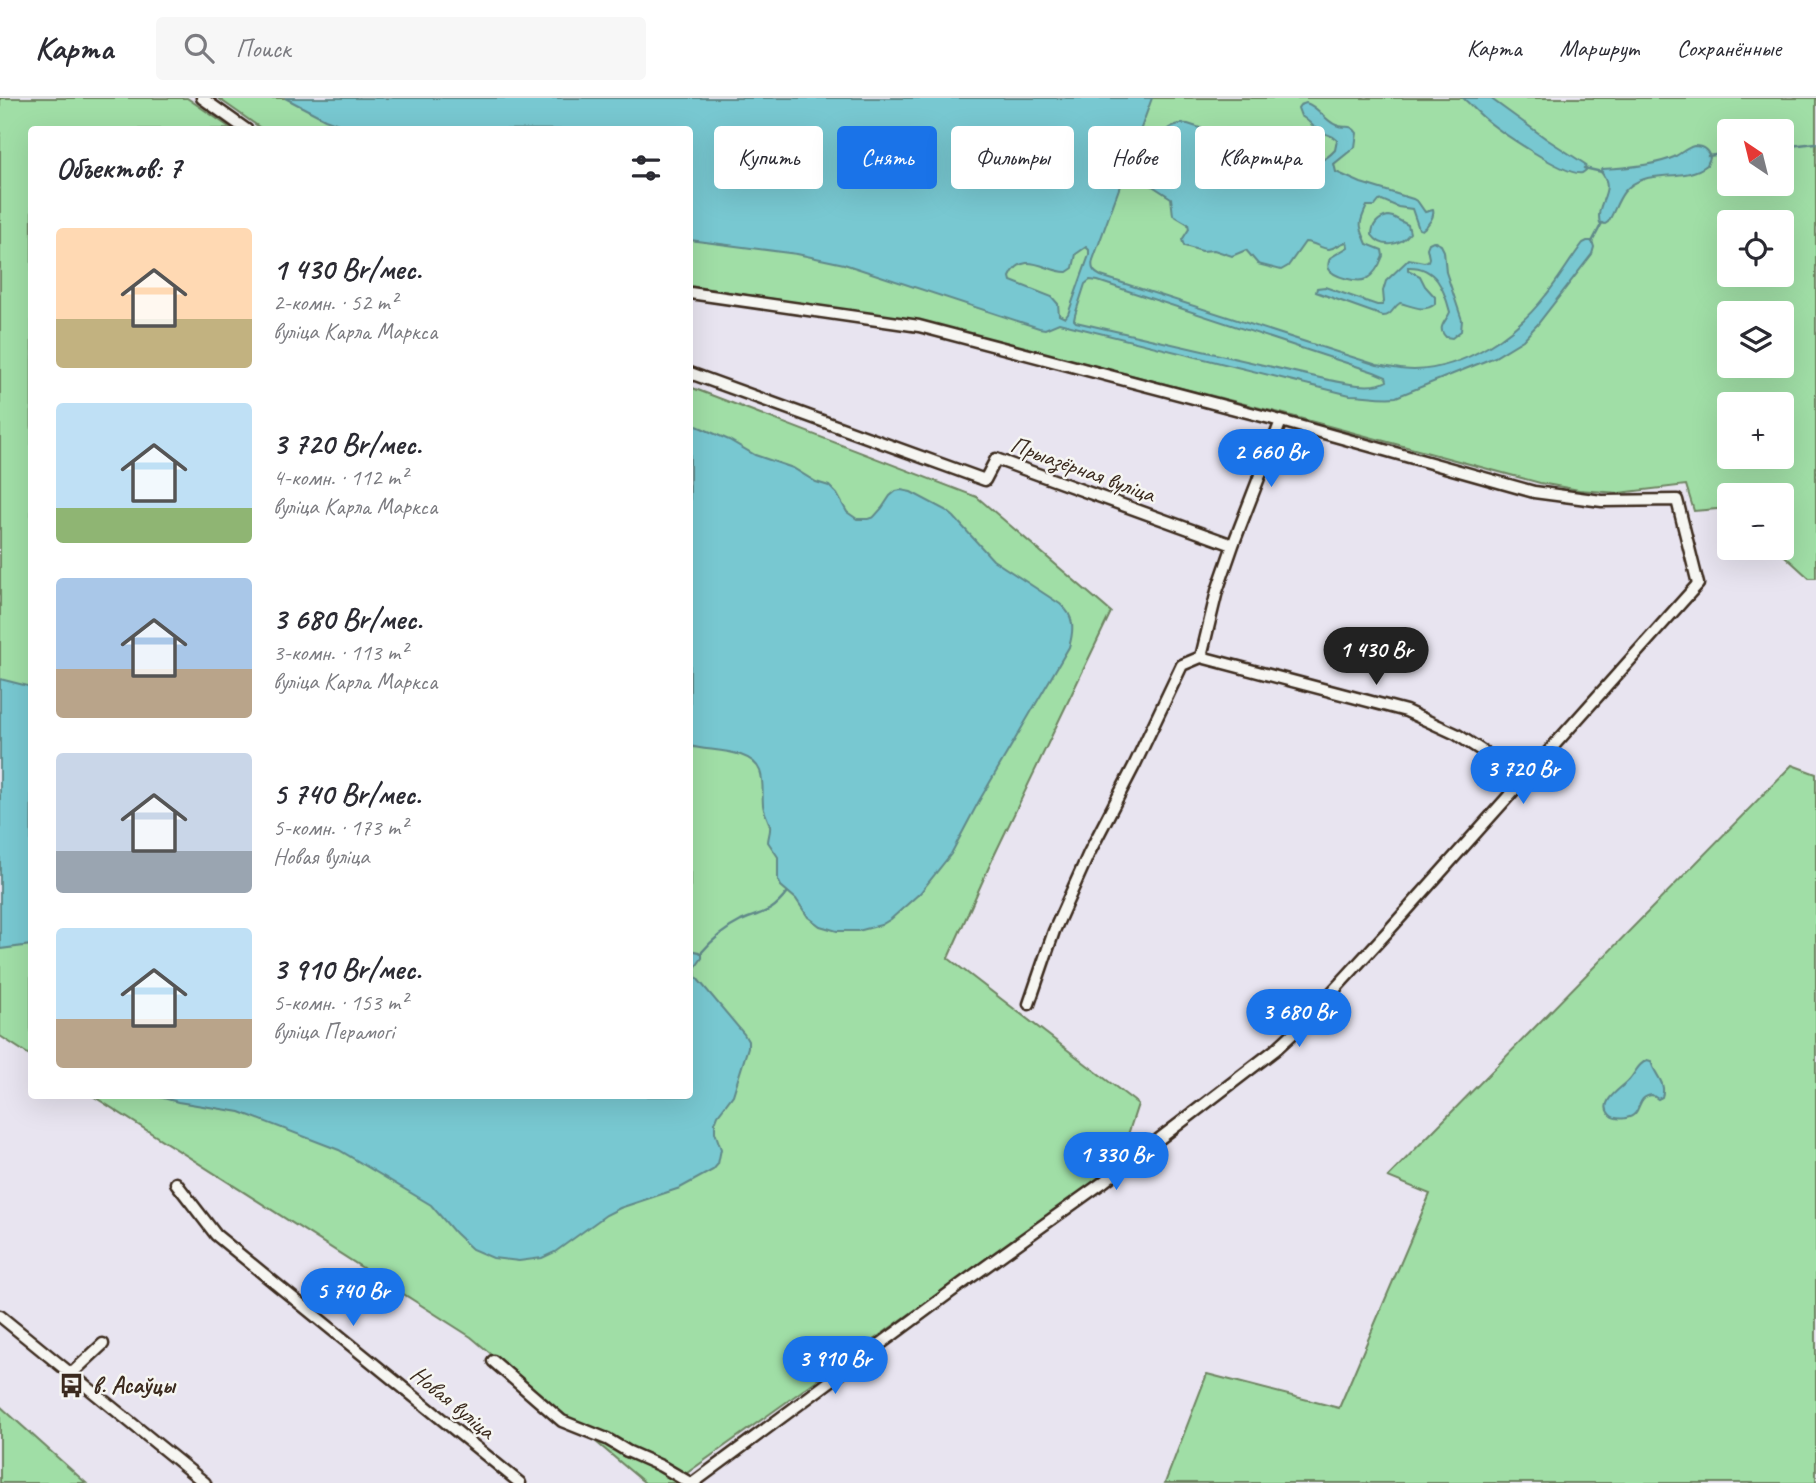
<!DOCTYPE html>
<html lang="ru">
<meta charset="utf-8">
<style>
:root{--surface:#fff;--page:#f7f7f7;--text:#2b2b33;--muted:#7c7c81;--line:#e1e1e2;--accent:#1a73e8}
body{margin:0;font-family:Caveat,sans-serif;background:var(--page);color:var(--text);height:100vh;display:flex;flex-direction:column;font-size:26px;white-space:nowrap}
*{box-sizing:border-box;margin:0}
p{font-size:23px;color:var(--muted)}
.icon{flex:none;width:38px;height:38px;fill:none;stroke:currentColor;stroke-width:2;stroke-linecap:round;stroke-linejoin:round}
.map{position:relative;flex:1;overflow:hidden}
.sheet{position:absolute;left:28px;top:28px;width:665px;height:973px;display:flex;flex-direction:column;background:var(--surface);border-radius:7px;box-shadow:0 7px 28px #0002}
.sheet>*{flex:none}
.banner{position:absolute;left:714px;top:28px;width:665px;height:63px;display:flex;gap:14px}
.needle{width:46px;rotate:325deg}
.fabs{position:absolute;left:1717px;top:21px;display:grid;gap:14px}
.fabs a{display:grid;place-items:center;width:77px;height:77px;border-radius:7px;background:var(--surface);box-shadow:0 7px 28px #0002;font-size:35px}
.price{position:absolute;translate:-50% -60px;padding:0 16px;border-radius:24px;background:var(--accent);color:#fff;font-size:23px;line-height:46px;filter:drop-shadow(0 2px 4px #0008)}
.price::after{content:'';position:absolute;left:50%;top:42px;width:21px;height:16px;margin-left:-10px;background:inherit;clip-path:polygon(0 0,100% 0,50% 100%)}
.price.on{background:#222;color:#fff}
ul{padding:0;list-style:none}
li{display:flex;align-items:center;gap:21px;height:175px;padding:0 28px}
li span{display:grid;place-items:center;flex:none;width:196px;height:140px;border-radius:7px;color:#555}
li>.icon{margin-inline-start:auto}
span .icon{width:84px;height:84px;fill:#fffc;stroke-width:1}
li b{font-size:30px}
h2{display:flex;justify-content:space-between;align-items:center;height:84px;padding:0 28px;font-size:30px}
.pill{padding:0 24px;border-radius:7px;background:var(--surface);box-shadow:0 7px 28px #0002;font-size:24px;line-height:63px}
.pill.on{background:var(--accent);color:#fff}
header{display:flex;align-items:center;gap:42px;box-sizing:border-box;height:98px;padding:0 35px;background:var(--surface);border-bottom:2px solid var(--line)}
header strong{font-size:33px}
nav{display:flex;gap:38px;margin-inline-start:auto;font-size:24px}
.search{width:490px;height:63px;background:var(--page);display:flex;align-items:center;gap:18px;box-sizing:border-box;padding:0 24px;border-radius:7px;color:var(--muted);font-size:26px}
.map>svg:first-child{display:block}
.green{fill:#a0dea6;stroke:#6e8462;stroke-width:2;fill-rule:evenodd}
.water{fill:#78c8d1;stroke:#608989;stroke-width:2;fill-rule:evenodd}
.lines{fill:none;stroke-linecap:round;stroke-linejoin:round}
.stream{stroke:#608989;stroke-width:2.5}
.minor-casing{stroke:#3b2a1e;stroke-width:15}
.minor{stroke:#f6f6f2;stroke-width:10}
.labels{text-anchor:middle;dominant-baseline:central;stroke-width:5;stroke-linejoin:round;paint-order:stroke}
.street-label{font-size:24px;fill:#3b2a1e;stroke:#f6f6f2}
.poi-label{font-size:24px;font-weight:bold;fill:#3b2a1e;stroke:#f6f6f2;text-anchor:start}
</style>
<header>
<strong>Карта</strong>
<div class="search"><svg class="icon" aria-label="search" viewBox="0 0 24 24"><circle cx="10" cy="10" r="6"/><path d="M15 15l6 6"/></svg>Поиск</div>
<nav><a>Карта</a><a>Маршрут</a><a>Сохранённые</a></nav>
</header>
<div class="map">
<svg width="1816" height="1385" viewBox="0 0 1816 1385">
<rect width="100%" height="100%" fill="#e8e4f0"/>
<filter id="ink" filterUnits="userSpaceOnUse"><feTurbulence type="fractalNoise" baseFrequency=".0143" numOctaves="2"/><feDisplacementMap in="SourceGraphic" scale="14" xChannelSelector="R" yChannelSelector="G"/><feConvolveMatrix kernelMatrix="1 2 1 2 8 2 1 2 1" color-interpolation-filters="sRGB"/></filter>
<g filter="url(#ink)">
<path class="green" d="M 0,0 L 187,0 L 232,31 L 32,32 L 31,958 L 0,938 Z
M 218,0 L 1816,0 L 1816,480 L 1809,480 L 1776,450 L 1782,450 L 1782,397 L 1729,397 L 1729,410 L 1694,413 L 1686,387 L 1619,395 L 1579,392 L 1540,385 L 1284,316 L 923,224 L 690,188 L 690,32 L 262,31 ZM 1729,33 L 1782,33 L 1782,86 L 1729,86 ZM 1729,124 L 1782,124 L 1782,177 L 1729,177 ZM 1729,215 L 1782,215 L 1782,268 L 1729,268 ZM 1729,306 L 1782,306 L 1782,359 L 1729,359 Z
M 690,289 L 977,399 L 1111,514 L 993,760 L 948,860 L 1138,1006 L 1118,1067 L 673,1385 L 645,1385 L 471,1239 L 93,998 L 690,998 Z
M 1792,667 L 1816,676 L 1816,1385 L 1165,1385 L 1207,1276 L 1339,1310 L 1430,1096 L 1388,1079 Z
M 0,1308 L 86,1385 L 0,1385 Z"/>
<path class="water" d="M 285,0 L 1152,0 L 1093,162 C 1091,170 1093,174 1101,178 L 1377,267 C 1389,269 1402,272 1414,272 C 1466,270 1515,237 1546,197 C 1559,181 1570,162 1583,145 L 1587,143 L 1592,143 L 1594,149 L 1592,156 L 1537,227 L 1523,242 L 1495,259 L 1396,299 C 1381,301 1365,297 1350,297 L 1059,225 L 1045,231 L 1039,230 L 844,166 L 797,156 L 690,142 L 690,32 L 352,31 L 325,21 ZM 1086,149 L 1089,152 L 1089,157 L 1068,216 L 1065,220 L 1059,217 L 1058,206 L 1052,199 L 1011,183 L 1010,179 C 1023,150 1048,175 1067,174 L 1073,170 L 1076,156 ZM 1090,182 L 1098,183 L 1374,274 L 1386,279 L 1387,283 C 1372,292 1346,285 1329,282 L 1076,224 L 1074,222 L 1075,217 L 1085,186 Z
M 1463,0 L 1490,0 L 1548,42 L 1585,66 L 1586,72 C 1585,73 1584,74 1582,75 C 1566,79 1496,31 1483,19 C 1476,13 1470,6 1463,0 Z
M 1306,5 C 1319,9 1324,22 1336,27 C 1346,32 1349,24 1357,35 L 1355,49 L 1334,66 L 1336,74 L 1361,85 L 1413,101 L 1418,104 L 1425,114 L 1433,112 C 1435,118 1428,128 1422,132 L 1419,131 L 1412,111 L 1398,109 L 1382,102 L 1379,103 L 1375,108 L 1367,108 C 1358,127 1359,127 1367,146 L 1382,152 L 1383,158 C 1380,166 1374,177 1366,181 C 1358,185 1333,179 1329,171 C 1327,167 1329,164 1330,160 L 1348,149 L 1347,144 C 1340,145 1336,150 1329,151 C 1321,151 1314,144 1305,144 L 1288,168 L 1281,172 L 1258,166 L 1246,152 L 1232,158 L 1214,152 L 1202,153 L 1184,148 L 1182,142 L 1189,131 L 1188,126 L 1173,117 L 1171,100 L 1151,87 L 1147,79 C 1148,56 1160,23 1188,26 L 1300,63 C 1315,67 1325,63 1335,52 L 1337,42 C 1331,36 1328,38 1321,34 C 1313,30 1310,23 1301,18 L 1298,10 L 1300,7 Z
M 1694,48 C 1702,48 1708,51 1710,60 L 1707,67 C 1683,86 1645,68 1624,94 C 1617,103 1614,115 1608,124 L 1605,126 L 1600,125 C 1594,105 1618,92 1600,73 L 1602,71 C 1622,70 1656,67 1674,59 C 1682,55 1686,50 1694,48 Z
M 1388,118 L 1393,119 L 1408,127 L 1410,135 C 1400,148 1382,151 1372,137 C 1372,127 1378,120 1388,118 Z
M 1433,143 L 1441,147 L 1444,153 L 1446,174 L 1462,222 L 1461,233 L 1452,240 L 1446,239 C 1436,229 1446,224 1450,214 C 1444,191 1436,168 1408,169 L 1408,172 L 1420,178 L 1425,188 L 1435,199 L 1435,206 C 1424,215 1412,208 1400,205 C 1393,209 1392,218 1383,218 L 1316,194 L 1317,190 L 1325,189 L 1377,207 L 1382,207 L 1384,204 L 1383,193 L 1386,183 L 1409,161 L 1424,164 L 1428,163 L 1429,160 L 1427,150 L 1429,145 Z
M 690,325 L 729,342 L 755,357 L 793,370 L 816,384 L 829,388 L 837,396 L 847,414 L 857,421 L 868,421 L 874,419 L 882,410 L 890,398 L 896,393 L 901,392 L 911,394 L 947,413 L 954,419 L 993,462 L 1060,506 C 1075,518 1074,532 1069,549 L 979,703 L 951,756 L 920,795 L 891,821 L 881,827 L 858,833 L 837,833 L 820,828 L 808,819 L 796,801 L 781,788 L 778,782 L 778,759 L 768,744 C 768,739 771,733 770,728 C 768,720 764,715 763,707 C 762,696 764,683 760,673 C 751,650 710,654 690,648 Z
M 0,581 L 32,589 L 31,847 L 0,851 Z
M 690,852 L 699,854 L 702,856 L 702,860 L 695,870 L 696,879 L 744,936 L 748,943 L 748,949 L 733,997 L 718,1017 L 715,1025 L 715,1034 L 721,1051 L 718,1066 L 713,1072 L 680,1090 L 620,1110 L 606,1117 L 555,1154 L 542,1160 L 519,1163 L 493,1160 L 472,1151 L 455,1135 L 431,1107 L 339,1052 L 240,1014 L 178,1004 L 156,998 L 690,998 Z
M 1647,962 L 1651,963 C 1654,977 1667,984 1662,999 L 1658,1001 L 1652,997 C 1634,999 1644,1017 1626,1020 C 1620,1021 1614,1021 1610,1017 C 1597,1004 1622,990 1629,982 C 1636,974 1637,967 1647,962 Z"/>
<g class="lines">
<path class="stream" d="M 1782,49 L 1816,45
M 1708,58 L 1729,55
M 1584,70 L 1602,74
M 1592,144 L 1602,125
M 701,855 C 712,842 725,831 741,823 C 763,813 770,817 787,795"/>
<defs>
<path id="minor" d="M 202,0 L 247,32
M 690,195 L 919,228 L 1281,323 L 1534,394 L 1602,403 L 1677,402 L 1698,486 L 1390,831 L 1300,929 L 1275,952 L 1102,1085 L 960,1187 L 693,1385
M 690,275 L 985,382 L 996,361 L 1233,447 L 1217,493 L 1201,559 L 1182,567 L 1134,668 L 1089,755 L 1054,833 L 1029,906
M 1233,447 L 1281,323
M 1201,559 L 1406,613 L 1456,636 L 1526,681
M 176,1085 L 216,1137 L 520,1385
M 0,1218 L 205,1385
M 493,1263 L 562,1323 L 607,1341 L 627,1353 L 661,1368 L 690,1385
M 71,1276 L 103,1246"/>
</defs>
<use href="#minor" class="minor-casing"/>
<use href="#minor" class="minor"/>
</g>
</g>
<defs>
<symbol id="bus-bare" viewBox="-9 -9 18 18"><path d="M-5-6H5V4H4V6H2V4H-2V6H-4V4H-5ZM-3.5-4V0h7V-4ZM-3.5 1.2v1.5H-2V1.2ZM2 1.2v1.5H3.5V1.2Z" fill="#3b2a1e" stroke="#f6f6f2" stroke-width="2.5" paint-order="stroke"/></symbol>
</defs>
<g fill-rule="evenodd">
<use href="#bus-bare" x="54" y="1270" width="35" height="35"/>
</g>
<g class="labels">
<g class="street-label">
<text transform="translate(1083 371) rotate(20)">Прыазёрная вуліца</text>
<text transform="translate(453 1304) rotate(39)">Новая вуліца</text>
</g>
<g class="poi-label">
<text x="92" y="1287">в. Асаўцы</text>
</g>
</g>
</svg>
<div class="fabs">
<a><svg class="needle" viewBox="-14 -14 28 28"><path d="M0-13l5 13h-10z" fill="#e53935"/><path d="M0 13l5-13h-10z" fill="#7c7c81"/></svg></a>
<a><svg class="icon" aria-label="locate" viewBox="0 0 24 24"><circle cx="12" cy="12" r="6"/><path d="M12 2v4M12 18v4M2 12h4M18 12h4"/></svg></a>
<a><svg class="icon" aria-label="layers" viewBox="0 0 24 24"><path d="M12 4l9 5-9 5-9-5zM3 14l9 5 9-5"/></svg></a>
<a>+</a>
<a>−</a>
</div>
<b class="price" style="left:1271px;top:391px">2 660 Br</b>
<b class="price on" style="left:1376px;top:589px">1 430 Br</b>
<b class="price" style="left:1523px;top:708px">3 720 Br</b>
<b class="price" style="left:1299px;top:951px">3 680 Br</b>
<b class="price" style="left:1116px;top:1094px">1 330 Br</b>
<b class="price" style="left:353px;top:1230px">5 740 Br</b>
<b class="price" style="left:835px;top:1298px">3 910 Br</b>
<div class="banner">
<a class="pill">Купить</a>
<a class="pill on">Снять</a>
<a class="pill">Фильтры</a>
<a class="pill">Новое</a>
<a class="pill">Квартира</a>
</div>
<section class="sheet">
<h2>Объектов: 7<svg class="icon" aria-label="filters" viewBox="0 0 24 24"><path d="M4 7h16M4 17h16"/><circle cx="9" cy="7" r="2"/><circle cx="15" cy="17" r="2"/></svg></h2>
<ul>
<li><span style="background:linear-gradient(#ffd9b3 65%,#c2b280 0)"><svg class="icon" aria-label="home" viewBox="0 0 24 24"><path d="M3 11l9-7 9 7M6 9v11h12V9"/></svg></span><div><b>1 430 Br/мес.</b><p>2-комн. · 52 m²</p><p>вуліца Карла Маркса</p></div></li>
<li><span style="background:linear-gradient(#bfe0f5 75%,#8fb573 0)"><svg class="icon" aria-label="home" viewBox="0 0 24 24"><path d="M3 11l9-7 9 7M6 9v11h12V9"/></svg></span><div><b>3 720 Br/мес.</b><p>4-комн. · 112 m²</p><p>вуліца Карла Маркса</p></div></li>
<li><span style="background:linear-gradient(#a9c7e8 65%,#b9a48a 0)"><svg class="icon" aria-label="home" viewBox="0 0 24 24"><path d="M3 11l9-7 9 7M6 9v11h12V9"/></svg></span><div><b>3 680 Br/мес.</b><p>3-комн. · 113 m²</p><p>вуліца Карла Маркса</p></div></li>
<li><span style="background:linear-gradient(#c9d6e8 70%,#9aa5b1 0)"><svg class="icon" aria-label="home" viewBox="0 0 24 24"><path d="M3 11l9-7 9 7M6 9v11h12V9"/></svg></span><div><b>5 740 Br/мес.</b><p>5-комн. · 173 m²</p><p>Новая вуліца</p></div></li>
<li><span style="background:linear-gradient(#bfe0f5 65%,#b9a48a 0)"><svg class="icon" aria-label="home" viewBox="0 0 24 24"><path d="M3 11l9-7 9 7M6 9v11h12V9"/></svg></span><div><b>3 910 Br/мес.</b><p>5-комн. · 153 m²</p><p>вуліца Перамогі</p></div></li>
</ul>
</section>
</div>
